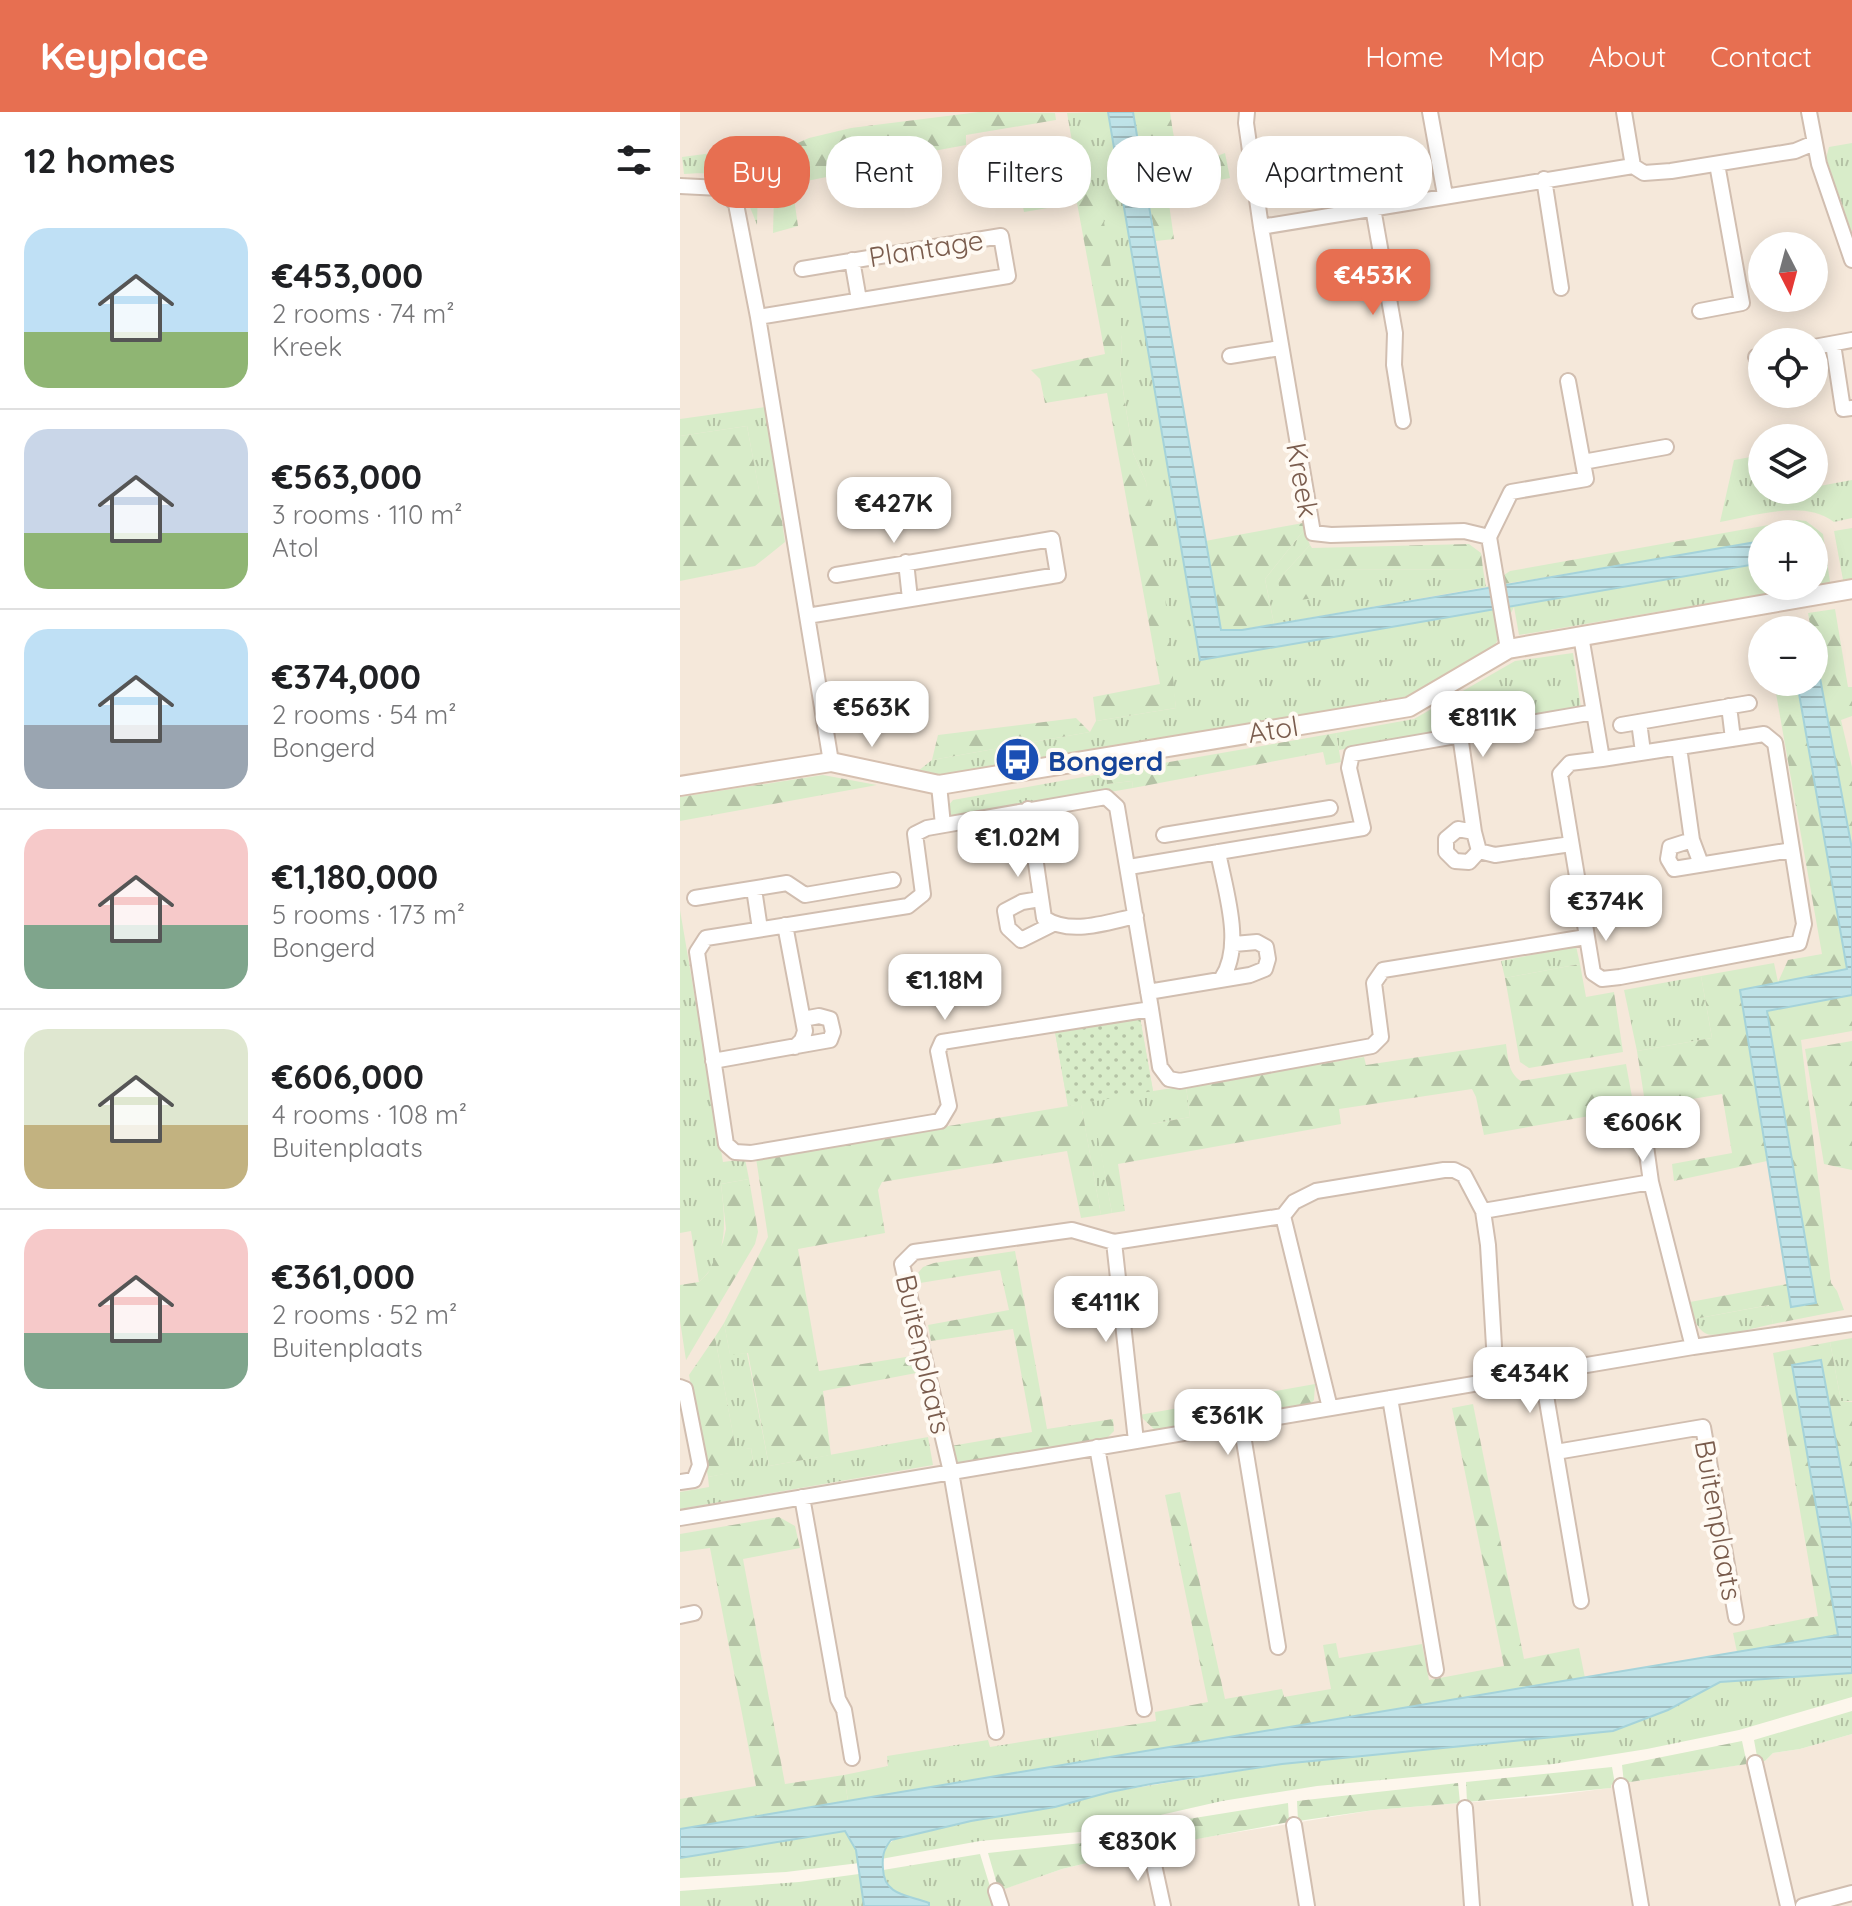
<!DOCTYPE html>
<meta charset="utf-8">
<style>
:root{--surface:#fff;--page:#f2f2f2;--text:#202124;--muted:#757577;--line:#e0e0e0;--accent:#e76f51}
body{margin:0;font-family:Quicksand,sans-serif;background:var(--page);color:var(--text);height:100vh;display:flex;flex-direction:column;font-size:30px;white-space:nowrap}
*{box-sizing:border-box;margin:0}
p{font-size:26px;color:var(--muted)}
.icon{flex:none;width:44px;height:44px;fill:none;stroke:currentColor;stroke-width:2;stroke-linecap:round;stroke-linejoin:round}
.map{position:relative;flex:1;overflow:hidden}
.sheet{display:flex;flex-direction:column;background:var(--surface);width:680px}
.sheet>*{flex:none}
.top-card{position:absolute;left:24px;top:24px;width:760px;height:72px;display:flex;gap:16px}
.needle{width:52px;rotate:174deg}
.tools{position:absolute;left:1068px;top:120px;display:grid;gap:16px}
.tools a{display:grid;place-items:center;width:80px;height:80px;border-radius:50%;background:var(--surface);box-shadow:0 4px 20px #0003;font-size:40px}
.price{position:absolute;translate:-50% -68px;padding:0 18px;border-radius:16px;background:#fff;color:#222;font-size:26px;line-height:52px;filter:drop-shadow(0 2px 4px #0008)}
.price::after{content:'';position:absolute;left:50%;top:48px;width:24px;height:18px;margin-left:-12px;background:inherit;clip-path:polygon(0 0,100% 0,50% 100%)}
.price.current{background:var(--accent);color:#fff}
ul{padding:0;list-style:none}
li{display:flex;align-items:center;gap:24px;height:200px;padding:0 24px}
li+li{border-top:2px solid var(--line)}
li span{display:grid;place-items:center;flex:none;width:224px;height:160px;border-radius:24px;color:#555}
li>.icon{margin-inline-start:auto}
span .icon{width:96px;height:96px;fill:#fffc;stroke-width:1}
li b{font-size:34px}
h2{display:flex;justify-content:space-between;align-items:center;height:96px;padding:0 24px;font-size:34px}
.tag{padding:0 28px;border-radius:32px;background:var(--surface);box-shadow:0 4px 20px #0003;font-size:28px;line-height:72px}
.tag.current{background:var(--accent);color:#fff}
header{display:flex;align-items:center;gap:48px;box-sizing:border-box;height:112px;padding:0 40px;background:var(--accent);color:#fff}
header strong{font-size:38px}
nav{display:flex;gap:44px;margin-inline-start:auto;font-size:28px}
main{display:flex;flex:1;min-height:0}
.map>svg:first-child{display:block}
.residential{fill:#f5e8da;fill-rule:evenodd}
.grass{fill:url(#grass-tufts)}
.forest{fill:url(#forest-firs)}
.park{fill:url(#park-dots)}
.water{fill:url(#water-rules);stroke:#a5d3da;stroke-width:2}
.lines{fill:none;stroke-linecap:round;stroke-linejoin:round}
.street-casing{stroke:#d1beb0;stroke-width:18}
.secondary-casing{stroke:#d6c0b0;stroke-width:22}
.street{stroke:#fff;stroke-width:14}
.secondary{stroke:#fff;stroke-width:18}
.labels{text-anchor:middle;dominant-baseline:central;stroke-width:8;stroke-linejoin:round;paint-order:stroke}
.street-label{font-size:28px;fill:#7a5c4d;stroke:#fffaf3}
.transit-label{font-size:28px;font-weight:bold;fill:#164399;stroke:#fffaf3;text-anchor:start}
</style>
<header>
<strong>Keyplace</strong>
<nav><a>Home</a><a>Map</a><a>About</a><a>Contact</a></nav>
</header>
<main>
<section class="sheet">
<h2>12 homes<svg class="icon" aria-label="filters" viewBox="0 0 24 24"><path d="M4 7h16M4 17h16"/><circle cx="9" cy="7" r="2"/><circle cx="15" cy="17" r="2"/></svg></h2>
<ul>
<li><span style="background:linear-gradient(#bfe0f5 65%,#8fb573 0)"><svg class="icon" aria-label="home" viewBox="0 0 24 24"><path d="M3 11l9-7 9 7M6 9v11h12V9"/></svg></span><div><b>€453,000</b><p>2 rooms · 74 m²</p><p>Kreek</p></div></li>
<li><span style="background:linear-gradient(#c9d6e8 65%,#8fb573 0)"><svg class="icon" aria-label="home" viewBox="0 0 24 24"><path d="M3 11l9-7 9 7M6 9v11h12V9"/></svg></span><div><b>€563,000</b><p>3 rooms · 110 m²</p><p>Atol</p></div></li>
<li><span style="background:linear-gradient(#bfe0f5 60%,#9aa5b1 0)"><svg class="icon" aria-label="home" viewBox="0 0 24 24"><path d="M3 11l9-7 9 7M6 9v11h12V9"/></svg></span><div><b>€374,000</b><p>2 rooms · 54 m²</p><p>Bongerd</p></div></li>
<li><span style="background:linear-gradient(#f6c9c9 60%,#7fa58c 0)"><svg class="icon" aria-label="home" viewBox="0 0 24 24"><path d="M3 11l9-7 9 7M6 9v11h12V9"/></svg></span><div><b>€1,180,000</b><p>5 rooms · 173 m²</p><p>Bongerd</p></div></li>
<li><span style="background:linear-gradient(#dfe7d0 60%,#c2b280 0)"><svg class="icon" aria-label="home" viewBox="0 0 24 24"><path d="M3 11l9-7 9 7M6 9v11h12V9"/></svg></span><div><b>€606,000</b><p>4 rooms · 108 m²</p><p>Buitenplaats</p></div></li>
<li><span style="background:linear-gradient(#f6c9c9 65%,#7fa58c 0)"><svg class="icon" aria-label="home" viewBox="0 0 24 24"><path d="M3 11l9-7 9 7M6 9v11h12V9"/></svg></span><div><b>€361,000</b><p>2 rooms · 52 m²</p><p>Buitenplaats</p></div></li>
</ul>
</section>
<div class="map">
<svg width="1172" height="1794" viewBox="0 0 1172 1794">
<defs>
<pattern id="grass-tufts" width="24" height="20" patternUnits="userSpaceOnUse" patternTransform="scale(2)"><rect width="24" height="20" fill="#d8ecc9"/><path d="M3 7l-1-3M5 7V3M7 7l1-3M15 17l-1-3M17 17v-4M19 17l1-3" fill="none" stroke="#b4c2a5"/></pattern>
<pattern id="forest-firs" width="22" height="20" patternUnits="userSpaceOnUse" patternTransform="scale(2)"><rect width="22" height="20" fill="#d8ecc9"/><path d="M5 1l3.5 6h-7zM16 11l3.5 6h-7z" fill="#b4c2a5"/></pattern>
<pattern id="park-dots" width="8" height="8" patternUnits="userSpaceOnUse" patternTransform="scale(2)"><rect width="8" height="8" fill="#d8ecc9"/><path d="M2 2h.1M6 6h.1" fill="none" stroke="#b4c2a5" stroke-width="1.8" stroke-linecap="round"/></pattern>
<pattern id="water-rules" width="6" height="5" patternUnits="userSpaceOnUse" patternTransform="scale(2)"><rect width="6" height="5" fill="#bfe3e8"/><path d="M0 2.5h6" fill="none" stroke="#a0bbbe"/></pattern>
</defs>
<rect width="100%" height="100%" fill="#fdf6ec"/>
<path class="residential" d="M 0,0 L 1172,0 L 1172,1523 L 0,1717 ZM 1082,134 L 1134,134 L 1134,186 L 1082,186 ZM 1082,230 L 1134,230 L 1134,282 L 1082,282 ZM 1082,326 L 1134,326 L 1134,378 L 1082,378 ZM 1082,422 L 1134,422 L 1134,474 L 1082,474 ZM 1082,518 L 1134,518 L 1134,570 L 1082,570 Z
M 1172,1622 L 1172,1794 L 313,1794 L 309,1782 L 382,1757 L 497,1730 L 694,1698 L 868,1684 L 930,1676 L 931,1673 L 1085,1649 L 1093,1641 L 1120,1637 Z"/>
<path class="grass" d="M 428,0 L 520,548 L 1082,451 L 1082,474 L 1100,474 L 1101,479 L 839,523 L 834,495 L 815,533 L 806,540 L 739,581 L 711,589 L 266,666 L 238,659 L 252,648 L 410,620 L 416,609 L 496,596 L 466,370 L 453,341 L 440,259 L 442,227 L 400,74 L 387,1 Z
M 1172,31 L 1172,121 L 1146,46 L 1149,35 Z
M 79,35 L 77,113 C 61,69 52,58 4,62 L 2,45 Z
M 85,295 L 98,381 L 80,384 L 67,314 L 0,324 L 0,307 Z
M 1082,343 L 1082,378 L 1134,378 L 1134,375 L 1172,368 L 1172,406 L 1154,410 C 1124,387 1074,404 1040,410 L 1054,348 Z
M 1172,416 L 1172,467 L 1163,468 L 1154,419 Z
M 624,418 L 630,433 L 598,468 L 649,458 L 803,457 L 806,475 L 594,512 L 585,467 Z
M 893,541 L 901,596 L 659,638 L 656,621 L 734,607 L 835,549 Z
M 426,661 L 427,672 L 452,669 L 453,676 L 273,707 L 267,705 L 268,694 L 273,688 Z
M 0,798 L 43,1050 L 65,1047 L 69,1067 L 41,1072 C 45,1109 50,1142 19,1170 L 11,1119 L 0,1121 Z
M 896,834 L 900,852 L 825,866 L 821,849 Z
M 1021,864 L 1032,926 L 957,939 L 944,878 Z
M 460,906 L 473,979 L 506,974 L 510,1005 L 472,1012 L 414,1000 L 432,1101 L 421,1103 L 401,993 L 388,994 L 375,920 Z
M 1090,1193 L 1093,1212 C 1077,1215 1041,1226 1027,1222 C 1020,1219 1017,1213 1014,1207 Z
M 44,1211 L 50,1242 L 67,1241 L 89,1354 L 248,1325 L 253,1353 L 0,1397 L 0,1380 L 29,1375 L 28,1365 L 74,1356 L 71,1336 L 56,1339 L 35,1225 Z
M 1172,1226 L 1172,1289 L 1161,1289 L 1150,1230 Z
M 1172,1561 L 1172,1585 L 1059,1618 L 967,1637 L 873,1652 L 637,1674 L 542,1689 L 410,1719 L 300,1729 L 201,1747 L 207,1733 L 218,1725 L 291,1709 L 375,1695 L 430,1680 L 602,1652 L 933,1619 L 988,1598 L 1040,1570 Z
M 1172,1599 L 1172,1622 L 1120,1637 L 1093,1641 L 1085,1649 L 1078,1650 L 1074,1628 Z
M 417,1618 L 420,1647 L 168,1689 L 164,1663 L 208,1654 L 207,1644 L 308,1628 L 310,1635 Z
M 165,1719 L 176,1738 L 179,1751 L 106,1760 L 0,1766 L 0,1746 Z
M 300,1742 L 312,1781 L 309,1782 L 313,1794 L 249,1794 L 249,1791 L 213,1779 L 202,1766 L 203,1758 Z
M 179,1762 L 184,1794 L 0,1794 L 0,1779 L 119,1770 Z"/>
<path class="forest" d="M 299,0 L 375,1 L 376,8 L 286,23 L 286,33 L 177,53 L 176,59 L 112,72 L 118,114 L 93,121 L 95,41 L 129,26 L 171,16 Z
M 453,0 L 490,0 C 496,41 497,60 545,41 L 550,66 L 487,78 L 494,127 L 476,129 Z
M 401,74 L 420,84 L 442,227 L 440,259 L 453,341 L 466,370 L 482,454 L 496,596 L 416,609 L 413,585 L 480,572 L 427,281 L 365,291 L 360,267 L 351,258 L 425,242 L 397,91 L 344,100 L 341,85 Z
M 67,314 L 80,383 L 98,381 L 105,430 L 75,454 L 0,469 L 0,324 Z
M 1117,408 L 1126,409 L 1143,422 L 1150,470 L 1134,473 L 1134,422 L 1082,422 L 1082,429 L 806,475 L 830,459 Z
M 623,411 L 624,418 L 585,467 L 594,512 L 546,520 L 541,518 L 525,429 Z
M 789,432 L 801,441 L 803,457 L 649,458 L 652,483 L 602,491 L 598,468 L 630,433 L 632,436 Z
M 1155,497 L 1168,575 L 1172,575 L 1172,604 L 1161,608 L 1172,655 L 1172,737 L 1134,534 L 1134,518 L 1131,518 L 1128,501 Z
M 1094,570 L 1117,570 L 1167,857 L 1060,879 L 1087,1049 L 994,1069 L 992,1052 L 1052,1041 L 1042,982 L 982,992 L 989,1034 L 972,1036 L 957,939 L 1032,926 L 1021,864 L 1094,851 L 1098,870 L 1108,848 L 1142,842 Z
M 396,606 L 410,620 L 252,648 L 258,623 Z
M 656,621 L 661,650 L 646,653 L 643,640 L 453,676 L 452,669 L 427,672 L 426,661 Z
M 143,663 L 197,673 L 0,709 L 0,685 Z
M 900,852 L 906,885 L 934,880 L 943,940 L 849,956 L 840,950 L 825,866 Z
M 1172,883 L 1172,919 L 1121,928 L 1151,1171 L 1157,1179 L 1164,1198 L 1093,1212 L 1089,1193 L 1014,1207 L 1010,1190 L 1107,1172 L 1111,1195 L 1136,1191 L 1087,899 Z
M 1172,929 L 1172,1058 L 1144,1052 L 1125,937 Z
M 826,932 C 828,946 828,961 841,969 L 946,952 L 954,996 L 804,1023 L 796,985 L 792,977 L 659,997 L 661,1012 L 438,1052 L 445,1099 L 432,1101 L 413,999 L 453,993 L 472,1012 L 510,1005 L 506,974 L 684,945 L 686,953 Z
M 401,992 L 421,1103 L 401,1106 L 387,1039 L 202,1070 L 198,1078 L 205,1121 L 118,1137 L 139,1259 L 232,1244 L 236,1261 L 143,1279 L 151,1343 L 89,1354 L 68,1241 L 50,1243 L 44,1211 L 88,1125 L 76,1046 Z
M 69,1067 L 78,1120 L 75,1132 L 6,1248 L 0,1209 L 0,1173 L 19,1170 L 28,1161 L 43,1130 L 46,1117 L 41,1072 Z
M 335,1139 L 367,1317 L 433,1307 L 434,1319 L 426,1327 L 275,1351 L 271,1334 L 352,1320 L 333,1217 L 251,1229 L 248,1213 L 329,1198 L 320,1158 L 240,1171 L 238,1161 L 243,1155 L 254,1151 Z
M 35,1225 L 56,1338 L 71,1336 L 74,1357 L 28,1365 L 9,1263 Z
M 1150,1230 L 1161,1289 L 1172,1290 L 1172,1417 L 1141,1248 L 1112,1253 L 1159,1523 L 1057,1540 L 1053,1521 L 1138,1504 L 1093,1241 Z
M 635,1272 L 634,1288 L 628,1295 L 476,1319 L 459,1303 Z
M 793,1292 L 844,1547 L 899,1536 L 905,1566 L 420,1647 L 417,1618 L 476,1609 L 475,1600 L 528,1590 L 485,1383 L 500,1380 L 545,1587 L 602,1577 L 604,1585 L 651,1577 L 643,1533 L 656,1531 L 659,1546 L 742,1532 L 749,1568 L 824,1554 L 772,1296 Z
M 99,1405 L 115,1414 L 120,1436 L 63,1447 L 105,1672 L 164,1663 L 168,1689 L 0,1717 L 0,1687 L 76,1674 L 30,1436 L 0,1440 L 0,1422 Z
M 1062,1629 L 1067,1652 L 944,1671 L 942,1653 Z
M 932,1655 L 935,1672 L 931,1673 L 931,1676 L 787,1690 L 786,1670 Z
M 778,1671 L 780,1691 L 694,1698 L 618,1709 L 617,1689 Z
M 608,1691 L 609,1710 L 474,1735 L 469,1717 L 502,1708 Z
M 461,1719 L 466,1737 L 382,1757 L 319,1779 L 308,1741 L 421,1729 Z"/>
<path class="park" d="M 460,906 L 473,979 L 388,994 L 375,920 Z"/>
<path class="water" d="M 428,0 L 453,0 L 541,518 L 562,518 L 1082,429 L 1082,451 L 520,548 Z
M 1134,534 L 1172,737 L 1172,883 L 1087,899 L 1136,1191 L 1111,1195 L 1060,878 L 1167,857 L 1117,570 L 1134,570 Z
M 1141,1248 L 1172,1417 L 1172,1561 L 1040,1570 L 988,1598 L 933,1619 L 602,1652 L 471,1672 L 430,1680 L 375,1695 L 291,1709 L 211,1728 C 203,1738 202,1745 203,1757 C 204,1784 229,1783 249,1791 L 249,1794 L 184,1794 L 176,1738 L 165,1719 L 0,1746 L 0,1717 L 1158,1523 L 1112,1253 Z"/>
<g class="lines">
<defs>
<path id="street" d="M 567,0 L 566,11 L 581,115
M 750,0 L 765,83
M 944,0 L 953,54
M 1129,0 L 1139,52 L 1172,148
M 864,67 L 881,176
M 0,74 L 40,76 L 56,92 L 78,205 L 151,650
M 693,96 L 715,221 L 714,253 L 723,309
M 172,148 L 179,188
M 1020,199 L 1062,191 L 1037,52
M 78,205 L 328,164 L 321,124 L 122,157
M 1153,232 L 1163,297 L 1172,296
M 1134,235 L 1172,228
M 550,244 L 600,236
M 1076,245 L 1082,244
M 903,350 L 986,335
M 809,425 L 784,419 L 651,423 L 633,421 L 581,115 L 953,54 L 964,61 L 991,59 L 1115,39 L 1134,31
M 226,450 L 230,487
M 127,504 L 378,463 L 372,427 L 156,463
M 828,537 L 809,425 L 831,380 L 906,367 L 888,269
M 1049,594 L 1053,627
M 914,600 L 922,647 L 1084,622 L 1095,631 L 1124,812 L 1119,831 L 940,865 L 922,867 L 913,861 L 880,662 L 890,651 L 922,647
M 959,610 L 963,640
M 941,613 L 1069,591
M 780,623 L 794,720 L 799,739 L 815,743 L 891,732
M 999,635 L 1012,728 L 1021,752
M 259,673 L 263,713
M 348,697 L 364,806 C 391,824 427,810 456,804
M 794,720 L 778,717 L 766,727 L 766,740 L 775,749 L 789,750 L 799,739
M 484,723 L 650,696
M 1012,728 L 990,735 L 988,747 L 994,757 L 1112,738
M 538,740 C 545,778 564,833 542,866
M 449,755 L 683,716 L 669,656 L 672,642 L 914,600 L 901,524
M 74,777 L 80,817
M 15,786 L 107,771 L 125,783 L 213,768
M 360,787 L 342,790 L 325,799 L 328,816 L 341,828 L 373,812
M 105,813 L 125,919 L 122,928 L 115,935
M 468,880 L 570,863 L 585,857 L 588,847 L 586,835 L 577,830 L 554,832
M 471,897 L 437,695 L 426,685 L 247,716 L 235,722 L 243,782 L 228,794 L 26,826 L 17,840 L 46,1032 L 55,1040 L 71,1041 L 260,1009 L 269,994 L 258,939 L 262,930 L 471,897 L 480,955 L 489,967 L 500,969 L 692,934 L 701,925 L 694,871 L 703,858 L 906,825
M 33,949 L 150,928 L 153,920 L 150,907 L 139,904 L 123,907
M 964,1020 L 971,1070
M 803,1099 L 971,1070 L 1013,1235
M 434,1130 L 456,1329
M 862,1260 L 901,1489
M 0,1275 L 5,1277 L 20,1353 L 14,1368 L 0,1370
M 710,1286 L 756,1558
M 650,1296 L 603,1104 L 614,1090 L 636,1079 L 764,1058 L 774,1058 L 784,1063 L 803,1099 L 808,1133 L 816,1268
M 561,1311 L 598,1535
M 417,1335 L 464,1597
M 876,1340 L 1023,1315 L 1056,1505
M 122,1385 L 158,1587 L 164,1598 L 172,1646
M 0,1406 L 1013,1235 L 1172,1212
M 0,1504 L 14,1501
M 316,1620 L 271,1360 L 222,1152 L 234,1140 L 392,1118 L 434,1130 L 603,1104
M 1075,1651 L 1108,1794
M 941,1674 L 961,1794
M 785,1696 L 792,1794
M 614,1713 L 627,1794
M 471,1739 L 483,1794
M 316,1779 L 321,1794
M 1123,1794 L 1172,1781"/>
<path id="secondary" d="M 0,674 L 151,650 L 259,673 L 729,595 L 828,537 L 1172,477"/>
</defs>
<use href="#street" class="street-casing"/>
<use href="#secondary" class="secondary-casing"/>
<use href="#street" class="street"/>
<use href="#secondary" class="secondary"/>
</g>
<defs>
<symbol id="bus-disc" viewBox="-11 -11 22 22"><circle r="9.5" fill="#1a4fb4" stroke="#fffaf3"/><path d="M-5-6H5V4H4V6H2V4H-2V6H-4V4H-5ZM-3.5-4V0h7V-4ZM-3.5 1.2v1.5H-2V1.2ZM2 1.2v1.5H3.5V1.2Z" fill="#fff"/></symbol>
</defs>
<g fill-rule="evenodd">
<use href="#bus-disc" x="312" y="622" width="51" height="51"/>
</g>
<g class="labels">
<g class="street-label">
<text transform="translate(246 136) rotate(-9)">Plantage</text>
<text transform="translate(623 368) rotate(80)">Kreek</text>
<text transform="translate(593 617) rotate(-9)">Atol</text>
<text transform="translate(244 1242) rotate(77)">Buitenplaats</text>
<text transform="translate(1039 1408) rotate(80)">Buitenplaats</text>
</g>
<g class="transit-label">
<text x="368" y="648">Bongerd</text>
</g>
</g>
</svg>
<div class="tools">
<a><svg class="needle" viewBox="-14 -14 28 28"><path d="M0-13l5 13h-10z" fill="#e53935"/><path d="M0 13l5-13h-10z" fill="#757577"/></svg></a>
<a><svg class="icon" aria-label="locate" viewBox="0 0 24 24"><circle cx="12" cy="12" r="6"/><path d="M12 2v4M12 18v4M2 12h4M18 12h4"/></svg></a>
<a><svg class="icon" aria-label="layers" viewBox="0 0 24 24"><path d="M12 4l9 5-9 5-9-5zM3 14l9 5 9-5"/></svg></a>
<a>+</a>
<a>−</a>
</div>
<b class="price current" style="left:693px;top:205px">€453K</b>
<b class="price" style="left:214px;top:433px">€427K</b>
<b class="price" style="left:192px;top:637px">€563K</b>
<b class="price" style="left:803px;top:647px">€811K</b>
<b class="price" style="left:338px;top:767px">€1.02M</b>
<b class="price" style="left:926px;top:831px">€374K</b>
<b class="price" style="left:265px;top:910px">€1.18M</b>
<b class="price" style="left:963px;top:1052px">€606K</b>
<b class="price" style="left:426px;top:1232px">€411K</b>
<b class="price" style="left:850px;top:1303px">€434K</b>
<b class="price" style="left:548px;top:1345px">€361K</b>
<b class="price" style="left:458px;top:1771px">€830K</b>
<div class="top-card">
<a class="tag current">Buy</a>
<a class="tag">Rent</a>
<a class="tag">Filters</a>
<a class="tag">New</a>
<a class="tag">Apartment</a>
</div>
</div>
</main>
